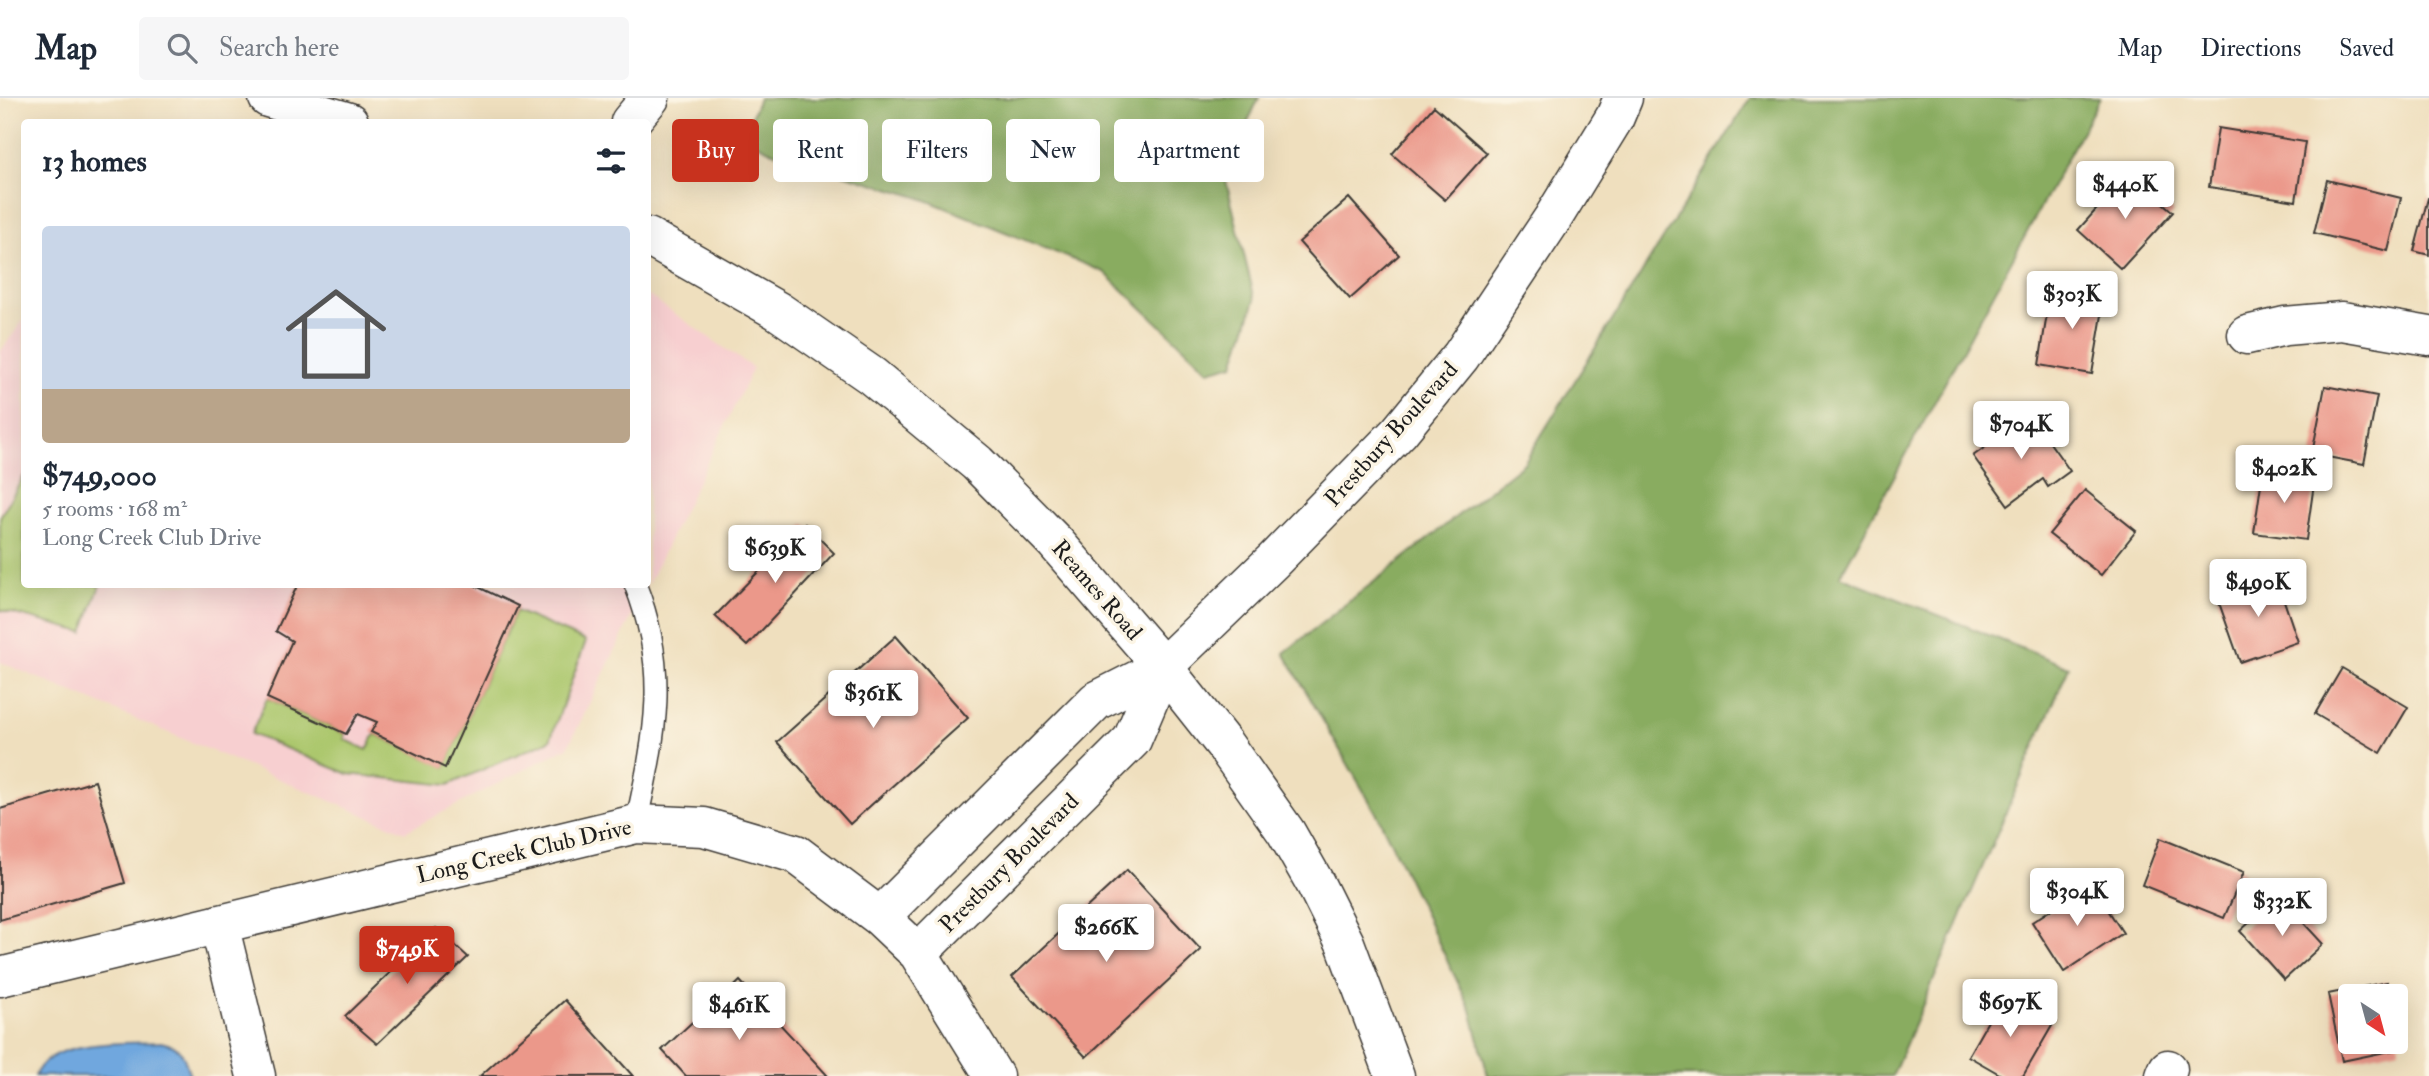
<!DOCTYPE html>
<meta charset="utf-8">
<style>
:root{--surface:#fff;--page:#f6f6f7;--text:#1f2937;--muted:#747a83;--line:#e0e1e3;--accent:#c8321e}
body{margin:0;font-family:"IM FELL Double Pica",serif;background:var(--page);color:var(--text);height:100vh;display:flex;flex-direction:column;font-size:26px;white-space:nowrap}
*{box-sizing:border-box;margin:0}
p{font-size:23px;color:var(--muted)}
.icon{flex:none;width:38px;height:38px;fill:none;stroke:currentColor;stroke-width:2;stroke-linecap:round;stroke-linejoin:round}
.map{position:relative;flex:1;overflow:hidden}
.side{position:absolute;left:21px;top:21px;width:630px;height:469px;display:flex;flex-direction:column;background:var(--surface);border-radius:7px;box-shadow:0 7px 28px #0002}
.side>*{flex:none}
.guide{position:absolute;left:672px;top:21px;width:665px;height:63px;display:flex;gap:14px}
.needle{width:46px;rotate:144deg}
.tools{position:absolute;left:2338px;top:886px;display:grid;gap:14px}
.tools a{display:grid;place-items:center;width:70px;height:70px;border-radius:7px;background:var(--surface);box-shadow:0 7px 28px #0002;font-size:35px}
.price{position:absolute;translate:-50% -60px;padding:0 16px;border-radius:7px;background:#fff;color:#222;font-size:23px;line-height:46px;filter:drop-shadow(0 2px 4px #0008)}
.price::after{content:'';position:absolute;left:50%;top:42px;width:21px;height:16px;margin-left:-10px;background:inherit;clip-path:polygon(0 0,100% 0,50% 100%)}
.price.selected{background:var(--accent);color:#fff}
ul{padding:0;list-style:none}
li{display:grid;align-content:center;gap:14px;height:371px;padding:0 21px}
li span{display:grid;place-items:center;height:217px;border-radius:7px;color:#555}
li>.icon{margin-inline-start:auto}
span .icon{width:126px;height:126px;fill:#fffc;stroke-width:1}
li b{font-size:30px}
h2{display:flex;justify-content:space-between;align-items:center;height:84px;padding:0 21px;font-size:30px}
.pill{padding:0 24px;border-radius:7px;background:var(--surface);box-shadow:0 7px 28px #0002;font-size:24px;line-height:63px}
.pill.selected{background:var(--accent);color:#fff}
header{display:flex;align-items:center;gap:42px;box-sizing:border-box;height:98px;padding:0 35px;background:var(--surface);border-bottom:2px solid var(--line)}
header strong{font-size:33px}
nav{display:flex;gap:38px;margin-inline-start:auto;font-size:24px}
.search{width:490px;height:63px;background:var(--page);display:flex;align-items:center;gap:18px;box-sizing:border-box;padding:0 24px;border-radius:7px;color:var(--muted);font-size:26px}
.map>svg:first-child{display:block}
.built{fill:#f7cfd0}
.green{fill:#acc76d;stroke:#647244;stroke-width:2}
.forest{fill:#89ac60;stroke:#52643e;stroke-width:2}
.water{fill:#6fa7de;stroke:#46627d;stroke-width:2}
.building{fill:#eb988a}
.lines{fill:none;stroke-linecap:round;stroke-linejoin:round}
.lane-casing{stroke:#3c3934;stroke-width:24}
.street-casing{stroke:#3c3934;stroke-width:41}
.secondary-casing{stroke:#3c3934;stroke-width:41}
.lane{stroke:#fff;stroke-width:21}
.street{stroke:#fff;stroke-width:38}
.secondary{stroke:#fff;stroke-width:38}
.labels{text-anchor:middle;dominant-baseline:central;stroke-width:7;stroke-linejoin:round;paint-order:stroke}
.street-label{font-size:23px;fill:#1c1c1c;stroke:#fcf5e5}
</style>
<header>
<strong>Map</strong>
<div class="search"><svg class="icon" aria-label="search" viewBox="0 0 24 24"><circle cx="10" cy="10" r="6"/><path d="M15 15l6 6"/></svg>Search here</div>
<nav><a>Map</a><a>Directions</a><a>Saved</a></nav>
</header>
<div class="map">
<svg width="2429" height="978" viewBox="0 0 2429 978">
<rect width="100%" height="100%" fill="#fcf5e5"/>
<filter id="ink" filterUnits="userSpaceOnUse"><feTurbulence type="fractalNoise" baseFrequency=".0143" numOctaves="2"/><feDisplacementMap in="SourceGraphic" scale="14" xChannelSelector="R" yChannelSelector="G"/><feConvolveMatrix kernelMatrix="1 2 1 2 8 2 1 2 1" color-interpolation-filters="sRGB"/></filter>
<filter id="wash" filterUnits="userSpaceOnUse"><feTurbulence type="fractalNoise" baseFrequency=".00686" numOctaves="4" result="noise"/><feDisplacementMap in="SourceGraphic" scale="28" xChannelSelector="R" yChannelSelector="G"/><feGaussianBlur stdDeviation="1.57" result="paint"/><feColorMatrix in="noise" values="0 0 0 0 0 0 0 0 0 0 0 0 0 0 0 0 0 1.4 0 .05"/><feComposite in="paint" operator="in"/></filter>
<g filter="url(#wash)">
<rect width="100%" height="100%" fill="#efdfbe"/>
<path class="built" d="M 648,197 L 753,270 L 648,486 Z
M 24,221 L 24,486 L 647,487 L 568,649 L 405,734 L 0,564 L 0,254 Z"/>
<path class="green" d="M 24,378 L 24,486 L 100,487 L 83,534 L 0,512 L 0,419 Z
M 516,513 L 586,543 L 550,642 L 448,687 L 348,676 L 251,636 L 267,600 L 346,636 L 344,641 L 367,652 L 375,636 L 445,669 Z"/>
<path class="forest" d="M 759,0 L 1259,0 L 1224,74 L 1255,202 L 1234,266 L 1209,273 L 1104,174 L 921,100 L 775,55 L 743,39 Z
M 1750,0 L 2100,0 L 1840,478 L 2069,569 L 1892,978 L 1488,978 L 1471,912 L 1379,720 L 1284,555 L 1524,365 Z"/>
<path class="water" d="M 161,944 C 184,949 183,957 190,978 L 35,978 C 49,940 126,946 161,944 Z"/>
<g id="blocks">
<path class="building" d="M 1434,8 L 1487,55 L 1445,102 L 1392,56 Z
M 2218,30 L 2305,44 L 2296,103 L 2209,89 Z
M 2129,75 L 2173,114 L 2121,171 L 2078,132 Z
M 2327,82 L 2401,100 L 2388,153 L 2314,135 Z
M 1349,100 L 1399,157 L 1350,201 L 1299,144 Z
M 2428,100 L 2429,100 L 2429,157 L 2414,153 Z
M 2051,190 L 2105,199 L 2092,276 L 2039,267 Z
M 2325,288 L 2377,298 L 2364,366 L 2312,356 Z
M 2030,317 L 2070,373 L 2048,389 L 2043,381 L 2008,407 L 1973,358 Z
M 2263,372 L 2315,379 L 2306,442 L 2254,435 Z
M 2085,392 L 2136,433 L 2101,477 L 2049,436 Z
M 805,426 L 834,455 L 747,548 L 715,518 Z
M 2276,479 L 2298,544 L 2240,564 L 2217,499 Z
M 298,486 L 472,486 L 518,508 L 445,670 L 371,634 L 377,624 L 358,616 L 346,636 L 267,600 L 292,543 L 276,533 Z
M 896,538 L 968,620 L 850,726 L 777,644 Z
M 2342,570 L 2408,609 L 2381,655 L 2315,616 Z
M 95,683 L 125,785 L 0,822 L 0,711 Z
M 2160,740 L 2244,774 L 2224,820 L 2142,787 Z
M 1127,772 L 1201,852 L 1086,959 L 1012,879 Z
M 2091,786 L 2123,835 L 2064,874 L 2032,824 Z
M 2279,798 L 2323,846 L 2284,882 L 2240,833 Z
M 436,830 L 468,859 L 377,946 L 345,918 Z
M 740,883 L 828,978 L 686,978 L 662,952 L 716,902 L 718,904 Z
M 2387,884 L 2389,898 L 2350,898 L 2350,943 L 2396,943 L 2397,935 L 2400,951 L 2342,963 L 2328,896 Z
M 2003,897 L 2053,926 L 2023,978 L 2003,978 L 1968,958 Z
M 565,902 L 633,978 L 480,978 Z"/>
</g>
</g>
<g filter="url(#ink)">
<use href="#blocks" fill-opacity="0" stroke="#3c3934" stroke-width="2"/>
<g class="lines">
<defs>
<path id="lane" d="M 635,486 C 670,573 655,638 636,726"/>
<path id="street" d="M 630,24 L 650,0
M 2247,237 L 2285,228 L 2342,223 L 2429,238
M 880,819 L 1096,603 L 1163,569 L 1273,463 L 1399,334 L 1461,258 L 1553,120 L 1615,19 L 1623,0
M 219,826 L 256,978
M 918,855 L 1132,642 L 1163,569
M 0,879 L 636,726 L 704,729 L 796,756 L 880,819 L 918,855 L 994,978
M 2165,978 L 2168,971"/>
<path id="secondary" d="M 268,0 L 349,24
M 648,139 L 778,213 L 872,278 L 977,365 L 1055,444 L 1163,569 L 1224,646 L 1286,734 L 1315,785 L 1345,845 L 1395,978"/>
</defs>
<use href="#lane" class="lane-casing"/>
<use href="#street" class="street-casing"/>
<use href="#secondary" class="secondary-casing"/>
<use href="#lane" class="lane"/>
<use href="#street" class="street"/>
<use href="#secondary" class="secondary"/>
</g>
</g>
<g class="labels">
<g class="street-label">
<text transform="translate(1391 336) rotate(-48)">Prestbury Boulevard</text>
<text transform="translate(1097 492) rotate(49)">Reames Road</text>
<text transform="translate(524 753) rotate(-13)">Long Creek Club Drive</text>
<text transform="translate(1009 765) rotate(-45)">Prestbury Boulevard</text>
</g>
</g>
</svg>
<div class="tools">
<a><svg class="needle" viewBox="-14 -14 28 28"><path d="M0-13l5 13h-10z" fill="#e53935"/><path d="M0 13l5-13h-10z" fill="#747a83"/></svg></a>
</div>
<b class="price" style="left:2125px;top:123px">$440K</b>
<b class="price" style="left:2072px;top:233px">$303K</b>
<b class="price" style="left:2021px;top:363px">$704K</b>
<b class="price" style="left:2284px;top:407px">$402K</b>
<b class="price" style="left:775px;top:487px">$639K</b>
<b class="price" style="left:2258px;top:521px">$490K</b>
<b class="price" style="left:873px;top:632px">$361K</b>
<b class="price" style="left:2077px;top:830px">$304K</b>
<b class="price" style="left:2282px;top:840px">$332K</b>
<b class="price" style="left:1106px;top:866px">$266K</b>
<b class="price selected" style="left:407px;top:888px">$749K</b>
<b class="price" style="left:2010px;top:941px">$697K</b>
<b class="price" style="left:739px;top:944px">$461K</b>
<div class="guide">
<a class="pill selected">Buy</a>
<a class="pill">Rent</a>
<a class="pill">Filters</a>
<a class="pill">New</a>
<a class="pill">Apartment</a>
</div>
<section class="side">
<h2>13 homes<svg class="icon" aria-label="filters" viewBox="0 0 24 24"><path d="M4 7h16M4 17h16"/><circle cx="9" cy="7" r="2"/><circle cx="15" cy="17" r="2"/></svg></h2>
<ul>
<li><span style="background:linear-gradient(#c9d6e8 75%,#b9a48a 0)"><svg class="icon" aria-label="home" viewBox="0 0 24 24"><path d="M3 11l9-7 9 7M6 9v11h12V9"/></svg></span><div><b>$749,000</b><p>5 rooms · 168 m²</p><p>Long Creek Club Drive</p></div></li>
</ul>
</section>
</div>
